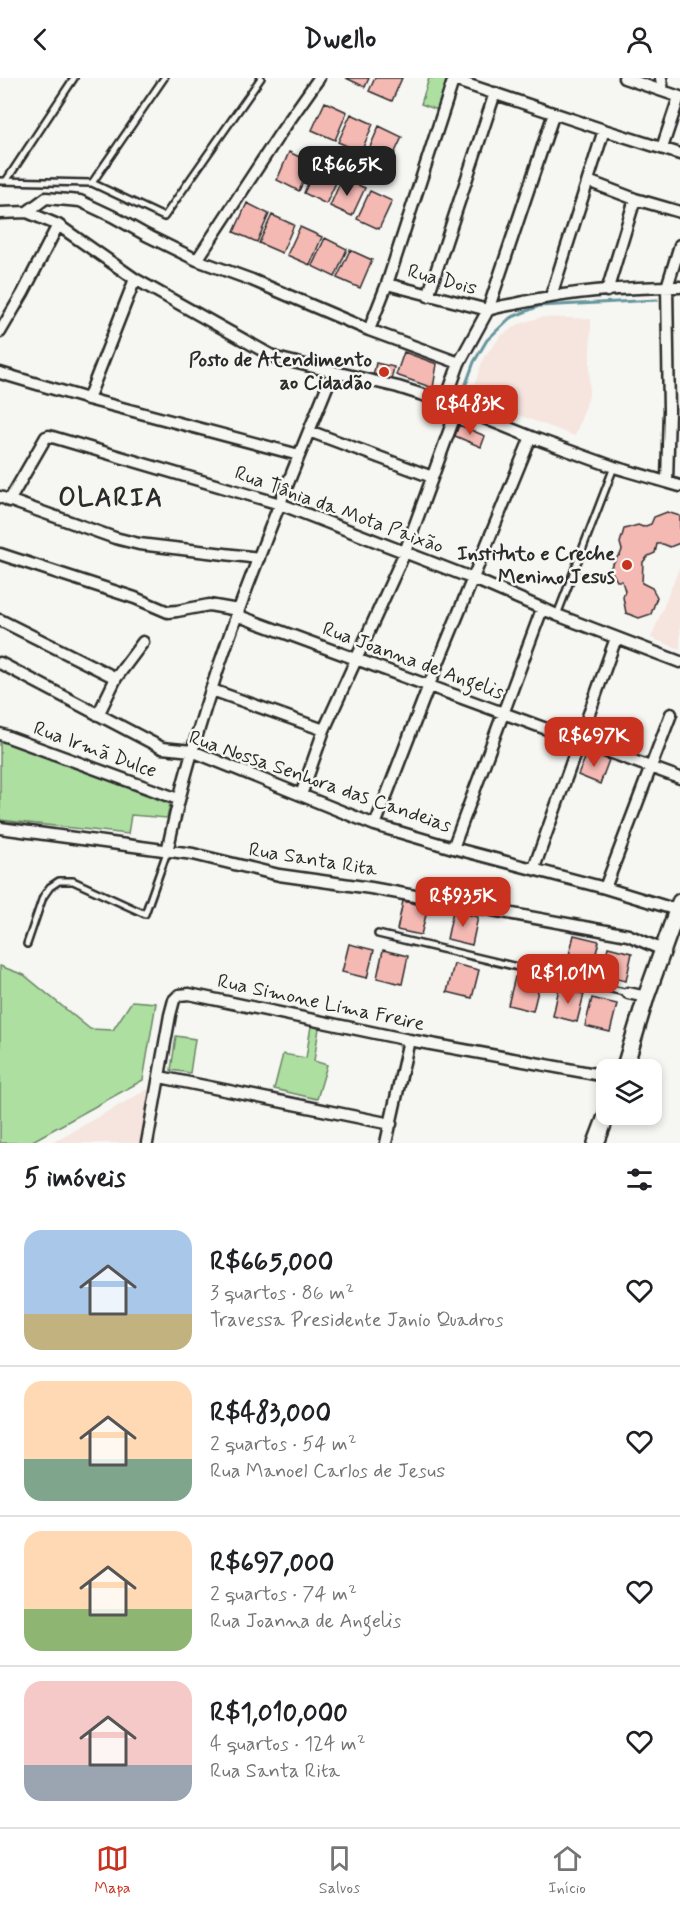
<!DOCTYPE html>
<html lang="pt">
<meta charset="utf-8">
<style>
:root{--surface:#fff;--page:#f6f6f6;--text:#202124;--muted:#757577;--line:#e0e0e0;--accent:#c8321e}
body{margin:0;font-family:Mynerve,sans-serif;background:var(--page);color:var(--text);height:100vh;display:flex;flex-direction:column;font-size:22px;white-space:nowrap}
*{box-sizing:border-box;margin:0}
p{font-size:20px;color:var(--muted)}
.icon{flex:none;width:33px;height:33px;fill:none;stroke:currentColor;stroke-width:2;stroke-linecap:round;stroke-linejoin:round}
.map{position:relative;height:1065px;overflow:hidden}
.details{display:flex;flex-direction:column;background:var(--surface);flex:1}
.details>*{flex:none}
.fabs{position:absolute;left:596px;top:981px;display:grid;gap:12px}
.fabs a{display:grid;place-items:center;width:66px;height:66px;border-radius:12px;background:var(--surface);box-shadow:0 3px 9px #0003;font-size:30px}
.price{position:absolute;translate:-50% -51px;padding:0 14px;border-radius:12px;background:var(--accent);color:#fff;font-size:20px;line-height:39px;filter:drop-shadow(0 2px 3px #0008)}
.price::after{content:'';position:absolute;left:50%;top:36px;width:18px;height:14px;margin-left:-9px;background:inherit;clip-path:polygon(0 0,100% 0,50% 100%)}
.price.on{background:#222;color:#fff}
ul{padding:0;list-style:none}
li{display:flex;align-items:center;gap:18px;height:150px;padding:0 24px}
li+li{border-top:2px solid var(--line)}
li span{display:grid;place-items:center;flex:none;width:168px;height:120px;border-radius:18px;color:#555}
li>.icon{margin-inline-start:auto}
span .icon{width:72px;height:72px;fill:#fffc;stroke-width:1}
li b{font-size:26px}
h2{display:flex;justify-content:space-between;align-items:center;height:72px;padding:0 24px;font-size:26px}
header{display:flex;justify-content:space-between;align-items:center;height:78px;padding:0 24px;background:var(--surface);font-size:27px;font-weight:800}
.menu{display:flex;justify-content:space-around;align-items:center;height:84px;border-top:2px solid var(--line);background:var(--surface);font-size:16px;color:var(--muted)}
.menu a{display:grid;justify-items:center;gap:3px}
.menu .on{color:var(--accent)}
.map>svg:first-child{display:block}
.built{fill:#f6e4df}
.green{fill:#acdfa0;stroke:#6c8566;stroke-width:1.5}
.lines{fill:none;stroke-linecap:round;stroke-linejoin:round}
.stream{stroke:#66969d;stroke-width:3}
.building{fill:#f5b9b4;stroke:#2b2b2b;stroke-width:1.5}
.service-casing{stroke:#2b2b2b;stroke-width:10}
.minor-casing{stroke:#2b2b2b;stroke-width:15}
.primary-casing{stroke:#2b2b2b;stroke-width:20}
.service{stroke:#f6f6f2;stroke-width:5}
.minor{stroke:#f6f6f2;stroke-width:10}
.primary{stroke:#f6f6f2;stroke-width:15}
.poi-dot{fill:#c8321e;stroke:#f6f6f2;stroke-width:2}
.labels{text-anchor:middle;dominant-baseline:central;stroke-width:5;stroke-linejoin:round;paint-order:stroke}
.street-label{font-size:20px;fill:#2b2b2b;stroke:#f6f6f2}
.poi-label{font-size:20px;font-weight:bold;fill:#2b2b2b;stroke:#f6f6f2;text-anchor:end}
.district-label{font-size:26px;font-weight:bold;letter-spacing:1.5px;fill:#2b2b2b;stroke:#f6f6f2}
</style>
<header><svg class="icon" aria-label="back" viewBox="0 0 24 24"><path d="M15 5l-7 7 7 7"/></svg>Dwello<svg class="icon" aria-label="person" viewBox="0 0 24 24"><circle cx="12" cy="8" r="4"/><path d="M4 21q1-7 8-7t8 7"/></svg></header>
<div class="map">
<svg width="680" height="1065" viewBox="0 0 680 1065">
<rect width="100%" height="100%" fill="#f6f6f2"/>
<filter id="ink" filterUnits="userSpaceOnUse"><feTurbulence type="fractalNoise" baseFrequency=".0167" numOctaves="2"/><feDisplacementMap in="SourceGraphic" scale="12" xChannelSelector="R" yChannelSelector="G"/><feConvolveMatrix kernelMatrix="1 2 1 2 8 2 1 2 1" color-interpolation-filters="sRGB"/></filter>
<g filter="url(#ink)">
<path class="built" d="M 542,239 L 591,241 L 589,318 L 575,358 L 470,319 L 484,279 L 501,258 L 519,246 Z
M 680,488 L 680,571 L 651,560 Z
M 152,1009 L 141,1065 L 51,1065 Z"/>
<path class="green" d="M 429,0 L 448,0 L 438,32 L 421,26 Z
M 0,658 L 37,675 L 170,726 L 167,740 L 131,737 L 128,756 L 0,742 Z
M 0,888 L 24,897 L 90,951 L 113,952 L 132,923 L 156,925 L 143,1002 L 29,1065 L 0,1065 Z
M 311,948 L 319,950 L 314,983 L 327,987 L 317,1021 L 274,1011 L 283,976 L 306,980 Z
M 176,958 L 195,961 L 190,995 L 171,992 Z"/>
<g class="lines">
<path class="stream" d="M 463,314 L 474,284 L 487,262 L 510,240 L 539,228 L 657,222"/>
</g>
<path class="building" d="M 346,0 L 369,0 L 365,9 Z
M 375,0 L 402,0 L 392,23 L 369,13 Z
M 325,24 L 347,34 L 335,62 L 312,52 Z
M 351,36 L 373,46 L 361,74 L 338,64 Z
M 379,48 L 402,59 L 389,87 L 367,76 Z
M 289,74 L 312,85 L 299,113 L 277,102 Z
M 316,87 L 339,98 L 326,126 L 304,115 Z
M 342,100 L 365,110 L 352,138 L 330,128 Z
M 370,113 L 392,123 L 379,151 L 357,141 Z
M 247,125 L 269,136 L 257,164 L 234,154 Z
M 272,137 L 294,147 L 282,175 L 259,165 Z
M 300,149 L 322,159 L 310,187 L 287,177 Z
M 325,160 L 347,171 L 335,199 L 312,188 Z
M 350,172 L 372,182 L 360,210 L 337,200 Z
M 404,274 L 437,286 L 433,310 L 396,297 Z
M 376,285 L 394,289 L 391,302 L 373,298 Z
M 459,347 L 485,358 L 481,369 L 455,358 Z
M 667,434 L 680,438 L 680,465 L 670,469 L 663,466 L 657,466 L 655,475 L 648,478 L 643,484 L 642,505 L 652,510 L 657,519 L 651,536 L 639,540 L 626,535 L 623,519 L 625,513 L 622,503 L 617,503 L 610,490 L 618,478 L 620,477 L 622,472 L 620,465 L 624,451 L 638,447 L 643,449 L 651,446 L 654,439 Z
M 588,673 L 609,682 L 600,706 L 578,697 Z
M 403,823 L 428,829 L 421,857 L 397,852 Z
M 453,833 L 478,839 L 472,867 L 447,861 Z
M 574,857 L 599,863 L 592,891 L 567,885 Z
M 349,866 L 374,872 L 367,900 L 342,894 Z
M 608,869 L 632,875 L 626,903 L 601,897 Z
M 383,872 L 408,878 L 402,906 L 377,900 Z
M 454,886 L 479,892 L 472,920 L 447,914 Z
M 515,899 L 540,905 L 533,933 L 508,927 Z
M 559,910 L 584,916 L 577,944 L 553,938 Z
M 592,920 L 617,926 L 610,954 L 585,948 Z"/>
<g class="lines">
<defs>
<path id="service" d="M 0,103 L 92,105 L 164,139 L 261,0
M 6,103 L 74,0
M 92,105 L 164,0
M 557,537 L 614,389
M 378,856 L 628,915
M 27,866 L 43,819 L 50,809 L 59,803 L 73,803 L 145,836 L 167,774"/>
<path id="minor" d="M 624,0 L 680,19
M 661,0 L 663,13
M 454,2 L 604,52 L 680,76
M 662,70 L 679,19
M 588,103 L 635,121 L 680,134
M 27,134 L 46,120 L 80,123 L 112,138 L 146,157 L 197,182 L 252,202 L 369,252 L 459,285
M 0,135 L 27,134 L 58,147 L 135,201 L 276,280 L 398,309 L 445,324 L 531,359 L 614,389 L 680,408
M 197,182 L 279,57 L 319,0
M 387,206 L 488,232 L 554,35
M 607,213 L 635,121
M 428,218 L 495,15
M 551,218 L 604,52
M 369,252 L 387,206 L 454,0
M 0,254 L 23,215 L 58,147
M 0,295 L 88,321 L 299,377
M 88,321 L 135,201
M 445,324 L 459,285 L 488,232 C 499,228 512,227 524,224 C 575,213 627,209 680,209
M 309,353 L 432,399
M 667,403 L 669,333 L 667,209 L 680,167
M 0,419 L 115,460 L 139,466 L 259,480
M 9,423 L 46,359 L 49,358 L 280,426 L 474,501 L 557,537 L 680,584
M 0,476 L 135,520 L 168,534 L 177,533 L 209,527 L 238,532
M 236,537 L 680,700
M 0,542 L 116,600
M 0,585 L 162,670 L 192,673 L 375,747 L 453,770 L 605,810 L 677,832
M 212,612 L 324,652
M 98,637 L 116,600 L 143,564
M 0,656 L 178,721
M 301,717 L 324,652 L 405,474 L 458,329
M 375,747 L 429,607 L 531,359
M 0,750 L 193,776 L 279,797 L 371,810 L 628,857 L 663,872
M 453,770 L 542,531
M 167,774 C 202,607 270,450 333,294
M 534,790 L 616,560
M 605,810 L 671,636
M 628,915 L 646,919
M 160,999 L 391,1046
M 147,1065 L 170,937 L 174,922 L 179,917 L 189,916 L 409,962 L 606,998
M 386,1065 L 409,962"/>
<path id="primary" d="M 624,992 L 646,919 L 680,824
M 596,1065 L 607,1036"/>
</defs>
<use href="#service" class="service-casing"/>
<use href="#minor" class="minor-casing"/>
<use href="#primary" class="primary-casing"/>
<use href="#service" class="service"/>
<use href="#minor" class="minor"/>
<use href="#primary" class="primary"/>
</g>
</g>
<g class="poi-dot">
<circle cx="384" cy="294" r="6"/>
<circle cx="627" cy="487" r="6"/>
</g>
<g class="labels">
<g class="street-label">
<text transform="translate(442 202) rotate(15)">Rua Dois</text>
<text transform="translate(339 432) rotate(20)">Rua Tânia da Mota Paixão</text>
<text transform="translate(413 583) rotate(20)">Rua Joanna de Angelis</text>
<text transform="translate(95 672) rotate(20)">Rua Irmã Dulce</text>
<text transform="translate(320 704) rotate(19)">Rua Nossa Senhora das Candeias</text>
<text transform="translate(313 782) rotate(9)">Rua Santa Rita</text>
<text transform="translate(321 925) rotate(12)">Rua Simone Lima Freire</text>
</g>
<g class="poi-label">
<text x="372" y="282">Posto de Atendimento<tspan x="372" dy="23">ao Cidadão</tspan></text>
<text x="615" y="476">Instituto e Creche<tspan x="615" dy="23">Menino Jesus</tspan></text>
</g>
<g class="district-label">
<text x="111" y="421">OLARIA</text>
</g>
</g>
</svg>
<div class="fabs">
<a><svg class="icon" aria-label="layers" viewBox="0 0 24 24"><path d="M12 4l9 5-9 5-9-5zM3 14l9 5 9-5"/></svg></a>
</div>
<b class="price on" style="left:347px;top:119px">R$665K</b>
<b class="price" style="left:470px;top:358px">R$483K</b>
<b class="price" style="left:594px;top:690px">R$697K</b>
<b class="price" style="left:463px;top:850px">R$935K</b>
<b class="price" style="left:568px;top:927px">R$1.01M</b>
</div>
<section class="details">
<h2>5 imóveis<svg class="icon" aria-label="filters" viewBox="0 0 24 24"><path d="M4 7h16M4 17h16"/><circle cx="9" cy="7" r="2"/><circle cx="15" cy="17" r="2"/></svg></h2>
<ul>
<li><span style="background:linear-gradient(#a9c7e8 70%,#c2b280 0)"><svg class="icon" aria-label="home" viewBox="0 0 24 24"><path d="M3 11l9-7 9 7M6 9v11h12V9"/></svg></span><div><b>R$665,000</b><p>3 quartos · 86 m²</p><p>Travessa Presidente Janio Quadros</p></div><svg class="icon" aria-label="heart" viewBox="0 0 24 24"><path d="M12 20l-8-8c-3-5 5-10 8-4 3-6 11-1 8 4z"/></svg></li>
<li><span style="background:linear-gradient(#ffd9b3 65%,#7fa58c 0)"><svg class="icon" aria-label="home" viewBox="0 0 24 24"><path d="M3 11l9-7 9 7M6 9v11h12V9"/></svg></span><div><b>R$483,000</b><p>2 quartos · 54 m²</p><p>Rua Manoel Carlos de Jesus</p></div><svg class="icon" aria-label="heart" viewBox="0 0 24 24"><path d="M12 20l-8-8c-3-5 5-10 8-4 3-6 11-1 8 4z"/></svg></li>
<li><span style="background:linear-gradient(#ffd9b3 65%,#8fb573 0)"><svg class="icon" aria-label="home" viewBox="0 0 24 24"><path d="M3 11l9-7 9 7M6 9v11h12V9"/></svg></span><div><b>R$697,000</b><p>2 quartos · 74 m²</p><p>Rua Joanna de Angelis</p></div><svg class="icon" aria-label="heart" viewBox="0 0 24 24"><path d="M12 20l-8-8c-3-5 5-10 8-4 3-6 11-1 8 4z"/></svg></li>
<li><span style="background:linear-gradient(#f6c9c9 70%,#9aa5b1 0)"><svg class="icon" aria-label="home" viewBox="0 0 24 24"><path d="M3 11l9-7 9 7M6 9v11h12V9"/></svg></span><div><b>R$1,010,000</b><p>4 quartos · 124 m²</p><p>Rua Santa Rita</p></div><svg class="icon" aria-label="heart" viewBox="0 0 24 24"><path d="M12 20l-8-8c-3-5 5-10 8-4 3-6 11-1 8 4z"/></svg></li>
</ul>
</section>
<nav class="menu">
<a class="on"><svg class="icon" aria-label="map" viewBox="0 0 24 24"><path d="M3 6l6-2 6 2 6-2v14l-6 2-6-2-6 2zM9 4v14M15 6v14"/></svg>Mapa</a>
<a><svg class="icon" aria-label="saved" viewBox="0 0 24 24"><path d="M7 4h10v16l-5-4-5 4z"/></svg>Salvos</a>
<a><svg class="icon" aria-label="home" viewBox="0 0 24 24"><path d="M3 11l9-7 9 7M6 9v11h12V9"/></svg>Início</a>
</nav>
